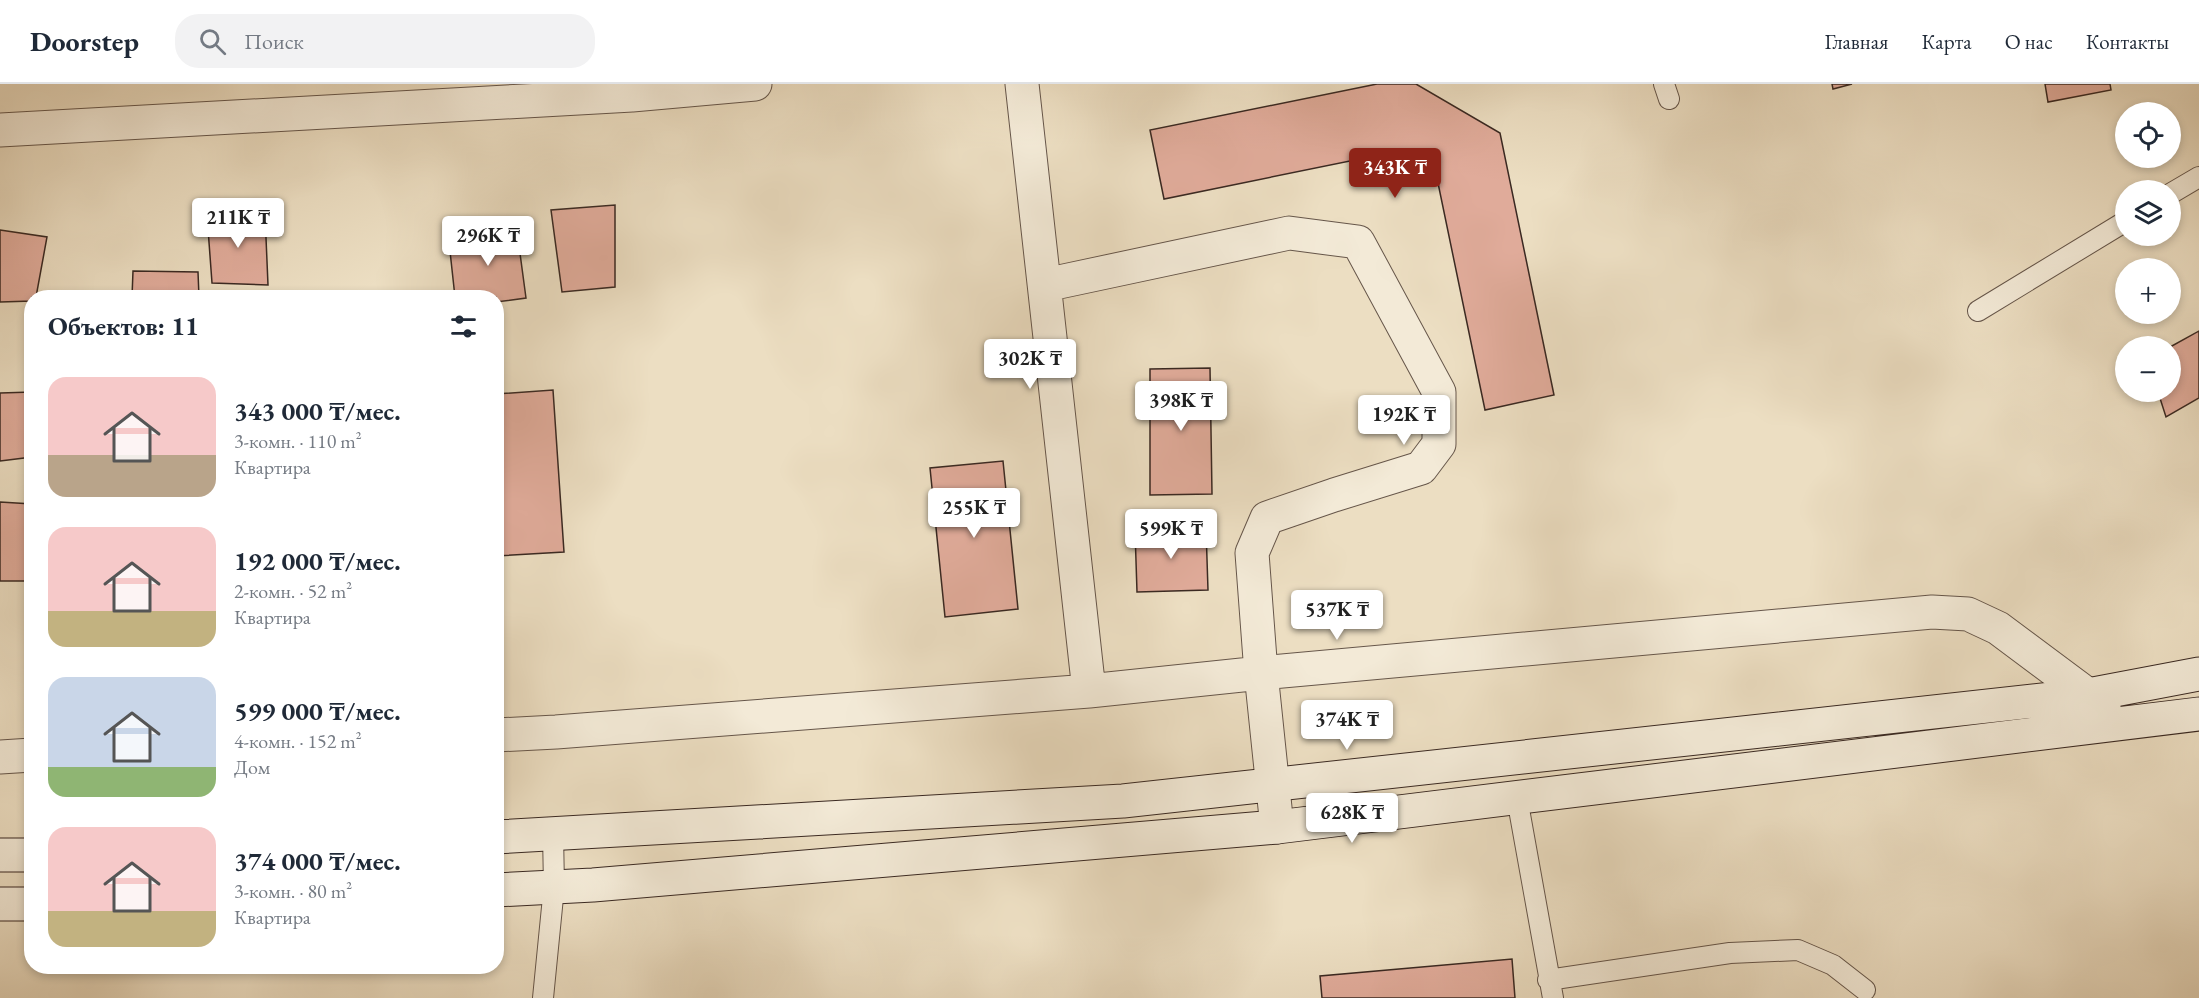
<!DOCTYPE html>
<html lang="ru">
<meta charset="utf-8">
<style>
:root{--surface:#fff;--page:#f2f2f3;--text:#1f2937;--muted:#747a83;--line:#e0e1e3;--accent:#8f2418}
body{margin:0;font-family:"EB Garamond",serif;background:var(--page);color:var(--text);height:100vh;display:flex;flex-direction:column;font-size:22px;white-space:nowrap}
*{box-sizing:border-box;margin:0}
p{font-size:20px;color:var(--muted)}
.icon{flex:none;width:33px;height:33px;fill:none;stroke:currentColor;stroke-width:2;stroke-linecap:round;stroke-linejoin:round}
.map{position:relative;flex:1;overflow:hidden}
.drawer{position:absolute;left:24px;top:206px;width:480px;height:684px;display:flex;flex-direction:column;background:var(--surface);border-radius:24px;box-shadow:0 3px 9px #0003}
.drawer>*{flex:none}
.controls{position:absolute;left:2115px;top:18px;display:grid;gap:12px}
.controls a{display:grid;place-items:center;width:66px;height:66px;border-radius:50%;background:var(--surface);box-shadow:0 3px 9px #0003;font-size:30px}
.price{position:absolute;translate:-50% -51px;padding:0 14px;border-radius:6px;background:#fff;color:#222;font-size:20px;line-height:39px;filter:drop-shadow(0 2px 3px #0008)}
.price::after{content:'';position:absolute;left:50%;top:36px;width:18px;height:14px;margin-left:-9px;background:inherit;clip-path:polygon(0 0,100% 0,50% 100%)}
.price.active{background:var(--accent);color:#fff}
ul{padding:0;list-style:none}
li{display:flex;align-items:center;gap:18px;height:150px;padding:0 24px}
li span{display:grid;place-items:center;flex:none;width:168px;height:120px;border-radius:18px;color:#555}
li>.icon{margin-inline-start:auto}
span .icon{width:72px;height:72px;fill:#fffc;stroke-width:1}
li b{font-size:26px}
h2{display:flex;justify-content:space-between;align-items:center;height:72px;padding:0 24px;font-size:26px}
header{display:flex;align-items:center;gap:36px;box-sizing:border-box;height:84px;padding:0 30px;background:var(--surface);border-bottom:2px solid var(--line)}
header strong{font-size:28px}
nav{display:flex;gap:33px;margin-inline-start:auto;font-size:21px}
.search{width:420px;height:54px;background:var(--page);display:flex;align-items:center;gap:15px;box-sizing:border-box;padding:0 21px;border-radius:24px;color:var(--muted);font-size:22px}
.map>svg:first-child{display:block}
.building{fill:#e0ab9a;stroke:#3a2922;stroke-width:1.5}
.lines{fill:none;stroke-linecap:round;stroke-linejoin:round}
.lane-casing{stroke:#66564a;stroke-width:22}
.street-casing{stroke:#66564a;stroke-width:35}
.secondary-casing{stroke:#3a2922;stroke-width:35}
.lane{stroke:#f3ead7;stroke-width:20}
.street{stroke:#f3ead7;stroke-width:33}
.secondary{stroke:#f3ead7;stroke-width:33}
</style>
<header>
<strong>Doorstep</strong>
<div class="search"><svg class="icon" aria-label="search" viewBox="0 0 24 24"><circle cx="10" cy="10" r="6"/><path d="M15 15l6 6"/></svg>Поиск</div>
<nav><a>Главная</a><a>Карта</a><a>О нас</a><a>Контакты</a></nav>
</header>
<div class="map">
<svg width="2199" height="914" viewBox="0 0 2199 914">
<rect width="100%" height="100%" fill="#ecdec2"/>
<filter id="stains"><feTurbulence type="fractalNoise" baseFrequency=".00333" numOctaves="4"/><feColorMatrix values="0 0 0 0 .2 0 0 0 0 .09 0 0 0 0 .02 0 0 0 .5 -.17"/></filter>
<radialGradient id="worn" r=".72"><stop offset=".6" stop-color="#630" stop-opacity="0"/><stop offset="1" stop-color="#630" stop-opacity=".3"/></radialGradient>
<path class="building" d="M 1377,0 L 1416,0 L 1500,49 L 1554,311 L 1485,326 L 1438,99 L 1394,68 L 1164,115 L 1150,46 Z
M 1832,0 L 1852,0 L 1833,5 Z
M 2045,0 L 2110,0 L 2111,6 L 2048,18 Z
M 615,121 L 615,203 L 562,208 L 551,126 Z
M 265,130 L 268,201 L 212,199 L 207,131 Z
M 0,146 L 47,153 L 36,213 L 32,213 L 32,217 L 0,218 Z
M 517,147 L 526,214 L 496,218 L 496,213 L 455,213 L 449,158 Z
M 133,187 L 198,188 L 199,213 L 132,213 Z
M 2199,247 L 2199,314 L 2166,333 L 2158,308 L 2170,308 L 2170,263 Z
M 1210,284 L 1212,410 L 1150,411 L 1150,285 Z
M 553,306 L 564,468 L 496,472 L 496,310 Z
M 32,308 L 32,373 L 0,377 L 0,309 Z
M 1003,377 L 1018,525 L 945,533 L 930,384 Z
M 0,418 L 32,420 L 32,497 L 0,497 Z
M 1206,444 L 1208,506 L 1137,508 L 1135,446 Z
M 1512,875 L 1515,914 L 1322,914 L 1320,892 Z"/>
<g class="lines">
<defs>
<path id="lane" d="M 1664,0 L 1669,15
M 2170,110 L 2199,93
M 1978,227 L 2126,137
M 1517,714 L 1553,914
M 1548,896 L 1730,869 L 1798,866 L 1833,881 L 1865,906
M 543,914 L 554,803 L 553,749"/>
<path id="street" d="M 1022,0 L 1089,607
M 0,46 L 632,11 L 755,0
M 1045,201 L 1289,149 L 1358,158 L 1439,308 L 1439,360 L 1421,384 L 1334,411 L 1267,434 L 1252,469 L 1261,589 L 1277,743
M 496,651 L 556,648 L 1089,607 L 1261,589 L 1932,528 L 1968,530 L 1998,544 L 2104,623
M 0,673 L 32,671"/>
<path id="secondary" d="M 496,753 L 1123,717 L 2088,611 L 2199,590
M 0,771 L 32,771
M 496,806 L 593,801 L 1277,743 L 2199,630
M 0,820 L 32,820"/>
</defs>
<use href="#lane" class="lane-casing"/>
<use href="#street" class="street-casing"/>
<use href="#secondary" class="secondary-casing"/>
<use href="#lane" class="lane"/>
<use href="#street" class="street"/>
<use href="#secondary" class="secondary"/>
</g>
<rect width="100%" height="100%" filter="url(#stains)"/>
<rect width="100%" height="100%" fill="url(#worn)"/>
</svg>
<div class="controls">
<a><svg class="icon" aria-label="locate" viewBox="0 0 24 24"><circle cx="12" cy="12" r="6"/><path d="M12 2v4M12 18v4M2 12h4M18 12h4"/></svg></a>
<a><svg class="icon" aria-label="layers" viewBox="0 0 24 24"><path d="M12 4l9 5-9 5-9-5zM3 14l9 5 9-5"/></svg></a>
<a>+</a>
<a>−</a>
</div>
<b class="price active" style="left:1395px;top:115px">343K ₸</b>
<b class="price" style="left:238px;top:165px">211K ₸</b>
<b class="price" style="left:488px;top:183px">296K ₸</b>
<b class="price" style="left:1030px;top:306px">302K ₸</b>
<b class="price" style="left:1181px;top:348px">398K ₸</b>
<b class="price" style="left:1404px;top:362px">192K ₸</b>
<b class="price" style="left:974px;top:455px">255K ₸</b>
<b class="price" style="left:1171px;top:476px">599K ₸</b>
<b class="price" style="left:1337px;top:557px">537K ₸</b>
<b class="price" style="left:1347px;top:667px">374K ₸</b>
<b class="price" style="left:1352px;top:760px">628K ₸</b>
<section class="drawer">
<h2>Объектов: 11<svg class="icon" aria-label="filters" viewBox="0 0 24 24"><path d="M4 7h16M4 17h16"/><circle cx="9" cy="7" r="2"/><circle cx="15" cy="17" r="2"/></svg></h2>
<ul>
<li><span style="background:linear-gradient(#f6c9c9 65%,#b9a48a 0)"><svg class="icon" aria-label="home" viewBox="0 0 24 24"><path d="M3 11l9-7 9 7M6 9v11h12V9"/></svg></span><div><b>343 000 ₸/мес.</b><p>3-комн. · 110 m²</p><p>Квартира</p></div></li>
<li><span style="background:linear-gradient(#f6c9c9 70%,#c2b280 0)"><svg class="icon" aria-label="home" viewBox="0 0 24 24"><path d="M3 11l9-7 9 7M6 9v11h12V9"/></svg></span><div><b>192 000 ₸/мес.</b><p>2-комн. · 52 m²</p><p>Квартира</p></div></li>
<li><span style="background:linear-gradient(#c9d6e8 75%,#8fb573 0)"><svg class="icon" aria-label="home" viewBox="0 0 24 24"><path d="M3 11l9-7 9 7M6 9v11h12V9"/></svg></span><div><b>599 000 ₸/мес.</b><p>4-комн. · 152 m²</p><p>Дом</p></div></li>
<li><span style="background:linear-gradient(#f6c9c9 70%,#c2b280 0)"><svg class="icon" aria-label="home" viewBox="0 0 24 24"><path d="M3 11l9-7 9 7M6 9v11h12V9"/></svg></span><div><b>374 000 ₸/мес.</b><p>3-комн. · 80 m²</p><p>Квартира</p></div></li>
</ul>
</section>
</div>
